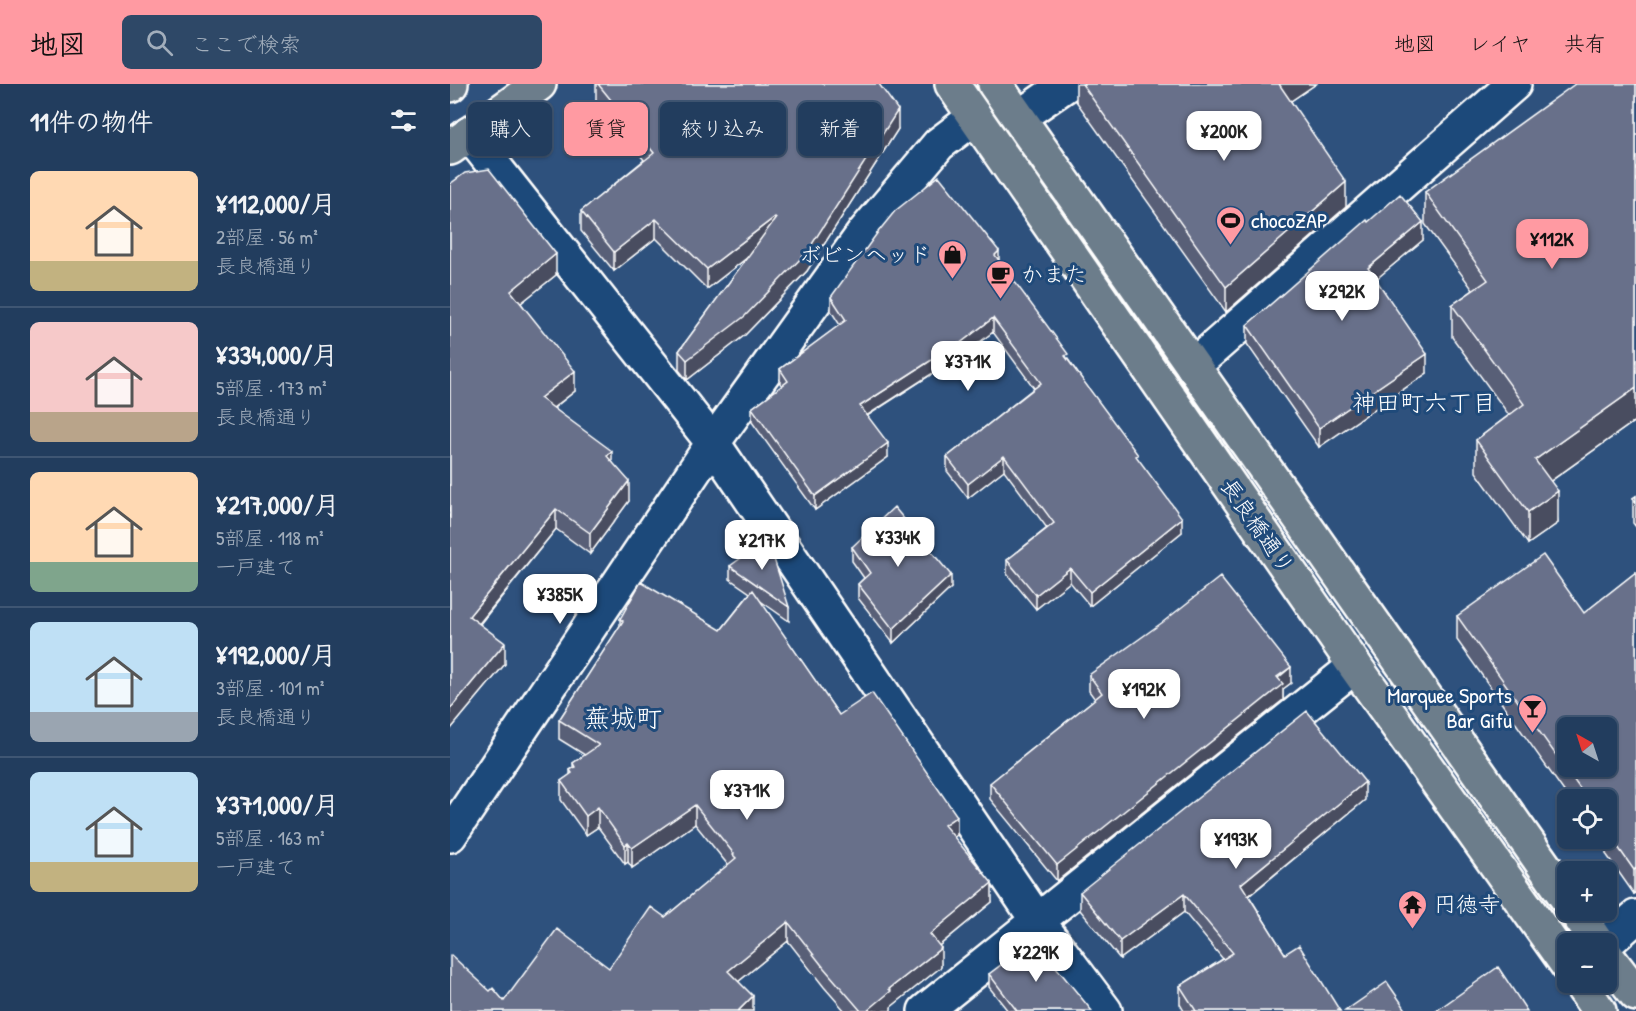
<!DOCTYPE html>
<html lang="ja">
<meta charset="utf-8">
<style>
:root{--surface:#223d5e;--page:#2e4867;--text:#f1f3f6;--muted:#a2aebc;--line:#3f5673;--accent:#ff9aa2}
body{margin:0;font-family:"Patrick Hand","Klee One",sans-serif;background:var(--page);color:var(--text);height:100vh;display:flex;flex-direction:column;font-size:22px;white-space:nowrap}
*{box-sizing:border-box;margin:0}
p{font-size:20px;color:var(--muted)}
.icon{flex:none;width:33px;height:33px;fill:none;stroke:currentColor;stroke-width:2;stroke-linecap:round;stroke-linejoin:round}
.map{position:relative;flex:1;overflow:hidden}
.drawer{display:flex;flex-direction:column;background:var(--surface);width:450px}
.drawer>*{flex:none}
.top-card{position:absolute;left:18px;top:18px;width:570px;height:54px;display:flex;gap:12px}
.needle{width:39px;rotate:321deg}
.fabs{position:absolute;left:1107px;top:633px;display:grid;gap:12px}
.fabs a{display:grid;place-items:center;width:60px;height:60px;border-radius:9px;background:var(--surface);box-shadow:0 2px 4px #0004,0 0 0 2px var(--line);font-size:30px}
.price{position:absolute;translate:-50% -51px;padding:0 14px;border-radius:12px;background:#fff;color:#222;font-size:20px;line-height:39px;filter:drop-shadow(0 2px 3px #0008)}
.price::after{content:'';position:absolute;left:50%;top:36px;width:18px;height:14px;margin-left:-9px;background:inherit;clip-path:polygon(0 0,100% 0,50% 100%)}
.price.on{background:var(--accent);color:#111}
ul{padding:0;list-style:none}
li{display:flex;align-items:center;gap:18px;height:150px;padding:0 30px}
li+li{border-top:2px solid var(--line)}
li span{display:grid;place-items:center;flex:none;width:168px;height:120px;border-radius:9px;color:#555}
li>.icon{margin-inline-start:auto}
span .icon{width:72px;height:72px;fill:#fffc;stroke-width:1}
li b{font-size:26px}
h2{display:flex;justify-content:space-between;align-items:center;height:72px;padding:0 30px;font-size:26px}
.tag{padding:0 21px;border-radius:9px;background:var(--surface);box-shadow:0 2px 4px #0004,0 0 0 2px var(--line);font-size:21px;line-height:54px}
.tag.on{background:var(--accent);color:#111}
header{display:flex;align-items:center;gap:36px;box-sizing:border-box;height:84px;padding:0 30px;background:var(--accent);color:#111}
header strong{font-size:28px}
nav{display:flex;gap:33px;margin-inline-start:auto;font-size:21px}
.search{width:420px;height:54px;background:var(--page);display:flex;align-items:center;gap:15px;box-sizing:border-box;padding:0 21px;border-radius:9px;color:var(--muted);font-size:22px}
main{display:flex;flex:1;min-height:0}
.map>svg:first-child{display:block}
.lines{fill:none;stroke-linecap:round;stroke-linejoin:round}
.minor-casing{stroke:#fff;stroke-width:38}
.highway-casing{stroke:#fff;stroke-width:38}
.minor{stroke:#1f4a7a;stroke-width:33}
.highway{stroke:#6c7d8b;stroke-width:33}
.wall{fill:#595f77;stroke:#fff;stroke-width:1.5}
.shaded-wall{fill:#494e61;stroke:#fff;stroke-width:1.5}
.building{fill:#686f8a;stroke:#fff;stroke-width:1.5;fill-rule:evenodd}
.labels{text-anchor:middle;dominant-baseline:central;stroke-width:6;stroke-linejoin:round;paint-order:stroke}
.poi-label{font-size:22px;fill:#fff;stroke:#1f4a7a;text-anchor:start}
.street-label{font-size:22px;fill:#fff;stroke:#1f4a7a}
.neighbourhood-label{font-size:24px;fill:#fff;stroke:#1f4a7a}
.quarter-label{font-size:26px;fill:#fff;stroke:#1f4a7a}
</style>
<header>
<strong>地図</strong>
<div class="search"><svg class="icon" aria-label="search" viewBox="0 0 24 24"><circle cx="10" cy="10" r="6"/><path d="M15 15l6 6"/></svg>ここで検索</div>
<nav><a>地図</a><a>レイヤ</a><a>共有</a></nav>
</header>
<main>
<section class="drawer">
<h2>11件の物件<svg class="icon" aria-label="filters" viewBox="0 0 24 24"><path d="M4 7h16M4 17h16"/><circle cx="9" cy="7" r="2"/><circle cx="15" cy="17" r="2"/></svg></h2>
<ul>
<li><span style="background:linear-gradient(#ffd9b3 75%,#c2b280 0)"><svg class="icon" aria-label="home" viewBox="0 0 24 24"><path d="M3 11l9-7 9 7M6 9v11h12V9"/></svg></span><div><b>¥112,000/月</b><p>2部屋 · 56 m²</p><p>長良橋通り</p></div></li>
<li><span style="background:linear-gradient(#f6c9c9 75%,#b9a48a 0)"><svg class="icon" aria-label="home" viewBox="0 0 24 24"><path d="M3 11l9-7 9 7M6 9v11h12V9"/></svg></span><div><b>¥334,000/月</b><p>5部屋 · 173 m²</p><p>長良橋通り</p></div></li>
<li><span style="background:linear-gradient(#ffd9b3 75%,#7fa58c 0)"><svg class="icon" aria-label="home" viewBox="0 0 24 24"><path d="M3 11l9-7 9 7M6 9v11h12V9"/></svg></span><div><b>¥217,000/月</b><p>5部屋 · 118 m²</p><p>一戸建て</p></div></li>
<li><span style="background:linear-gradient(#bfe0f5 75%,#9aa5b1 0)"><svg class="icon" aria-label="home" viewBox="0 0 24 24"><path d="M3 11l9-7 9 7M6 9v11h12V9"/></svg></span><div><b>¥192,000/月</b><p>3部屋 · 101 m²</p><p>長良橋通り</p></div></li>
<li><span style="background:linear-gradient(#bfe0f5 75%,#c2b280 0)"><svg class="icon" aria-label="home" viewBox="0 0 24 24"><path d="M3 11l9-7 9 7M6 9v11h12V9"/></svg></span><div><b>¥371,000/月</b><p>5部屋 · 163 m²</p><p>一戸建て</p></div></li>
</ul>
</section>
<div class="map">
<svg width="1186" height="927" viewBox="0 0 1186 927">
<rect width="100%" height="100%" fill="#2e517d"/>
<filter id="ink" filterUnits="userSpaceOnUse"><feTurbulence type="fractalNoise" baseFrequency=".0167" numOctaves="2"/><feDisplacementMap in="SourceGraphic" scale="12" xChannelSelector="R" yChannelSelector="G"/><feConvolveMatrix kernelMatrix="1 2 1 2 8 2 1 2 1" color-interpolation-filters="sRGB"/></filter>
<g filter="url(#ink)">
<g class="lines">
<defs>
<path id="minor" d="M 569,33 L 617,0
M 19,50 L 263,359 L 587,836 L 655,927
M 743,282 L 1064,0
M 0,751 L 263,359 L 413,150 L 489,60 L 525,33
M 1155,860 L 1186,833
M 475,927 L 905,582"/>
<path id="highway" d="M 502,0 L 905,582 L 1118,882
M 545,0 L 1118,816
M 0,1 L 1,0
M 0,64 L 89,0
M 1125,826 L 1148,860
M 1156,871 L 1186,910
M 1129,898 L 1149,927"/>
</defs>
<use href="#minor" class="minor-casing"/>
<use href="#highway" class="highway-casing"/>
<use href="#minor" class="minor"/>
<use href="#highway" class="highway"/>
</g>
<path class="wall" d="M 146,0 L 429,0 L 448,45 L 357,187 L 295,251 L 237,296 L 229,286 L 229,267 L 297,174 L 257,205 L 206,154 L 164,187 L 131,147 L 131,127 L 194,76 L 146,17 Z
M 626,0 L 866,0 L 841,17 L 896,123 L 776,228 L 626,17 Z
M 1186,0 L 1186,336 L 1101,397 L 1108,439 L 1078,460 L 1026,388 L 1026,356 L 1059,331 L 1002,253 L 1002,221 L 1023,206 L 975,140 L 975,108 Z
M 0,100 L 106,191 L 71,219 L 125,307 L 104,324 L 162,377 L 179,417 L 140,470 L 106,445 L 30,540 L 55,580 L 0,646 Z
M 918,138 L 973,156 L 926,195 L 977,289 L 869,363 L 797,260 L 797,241 Z
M 549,176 L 688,376 L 732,448 L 640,522 L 620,498 L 586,525 L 557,490 L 557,476 L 597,444 L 554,386 L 518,414 L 497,387 L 497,373 L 584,304 L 543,248 L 509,274 L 508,273 L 417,332 L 438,373 L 365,426 L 302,338 L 302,324 L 332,302 L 330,299 L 330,285 L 390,241 L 381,227 L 381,213 Z
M 1186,412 L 1186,443 L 1183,439 L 1183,414 Z
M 402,463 L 501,504 L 443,559 L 408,514 L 408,500 L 414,494 L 402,477 Z
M 280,482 L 339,523 L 339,537 L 309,516 L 389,631 L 507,751 L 504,753 L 542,818 L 489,862 L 491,883 L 441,923 L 440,927 L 395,927 L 374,903 L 338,857 L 288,898 L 303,927 L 0,927 L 40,907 L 54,917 L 159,884 L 215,833 L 278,781 L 245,740 L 182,784 L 178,778 L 175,780 L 148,743 L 136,751 L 111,716 L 111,697 L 120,691 L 120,686 L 123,684 L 123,679 L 135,671 L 109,655 L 109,636 L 170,542 L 170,535 L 271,546 L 300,509 L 280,495 Z
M 1186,488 L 1186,809 L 1184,810 L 1156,770 L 1156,765 L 1148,754 L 1156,754 L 1156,716 L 1120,716 L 1007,556 L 1007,532 L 1134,529 Z
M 639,591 L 841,599 L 833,605 L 833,616 L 607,797 L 540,715 L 540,699 L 645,615 L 639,607 Z
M 915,716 L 799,812 L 835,870 L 890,927 L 734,927 L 730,920 L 730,902 L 773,875 L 734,828 L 670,875 L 630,826 L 630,808 Z
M 539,890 L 642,927 L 558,927 L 539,903 Z"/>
<path class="shaded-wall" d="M 829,0 L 866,0 L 829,25 Z
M 448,26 L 448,45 L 357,187 L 295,251 L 237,296 L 237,276 Z
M 896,98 L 896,123 L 776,228 L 776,203 Z
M 325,133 L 325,152 L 257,205 L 257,185 Z
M 206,135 L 206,154 L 164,187 L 164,168 Z
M 973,138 L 973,156 L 918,202 L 918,184 Z
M 549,167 L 549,181 L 545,171 Z
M 106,170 L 106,191 L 61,227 L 61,207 Z
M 543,234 L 543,248 L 509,274 L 509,260 Z
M 508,259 L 508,273 L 410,336 L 410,322 Z
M 977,270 L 977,289 L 869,363 L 869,344 Z
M 125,287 L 125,307 L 90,334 L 90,314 Z
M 1186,304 L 1186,336 L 1085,408 L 1085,376 Z
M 438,359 L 438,373 L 365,426 L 365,412 Z
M 162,367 L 162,388 L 157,372 Z
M 554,372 L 554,386 L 518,414 L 518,400 Z
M 179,397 L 179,417 L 140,470 L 140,449 Z
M 1108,407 L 1108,439 L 1078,460 L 1078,428 Z
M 106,425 L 106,445 L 19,552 L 19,532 Z
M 732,434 L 732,448 L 640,522 L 640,508 Z
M 620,484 L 620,498 L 586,525 L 586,511 Z
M 501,491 L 501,504 L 443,559 L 443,545 Z
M 55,559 L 55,580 L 0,646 L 0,625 Z
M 841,583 L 841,599 L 833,605 L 833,616 L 607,797 L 607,781 Z
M 915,698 L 915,716 L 791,818 L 791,800 Z
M 245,721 L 245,740 L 182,784 L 182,764 Z
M 148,723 L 148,743 L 136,751 L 136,732 Z
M 507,732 L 507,751 L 494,761 L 494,741 Z
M 178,759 L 178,778 L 175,780 L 175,761 Z
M 1186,784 L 1186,809 L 1184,810 L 1184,786 Z
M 542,799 L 542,818 L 480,869 L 480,850 Z
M 734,810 L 734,828 L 670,875 L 670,857 Z
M 338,838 L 338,857 L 278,906 L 278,887 Z
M 491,864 L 491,883 L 441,923 L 441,926 L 440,927 L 417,927 L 439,905 Z
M 303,912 L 303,927 L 288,927 Z"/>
<path class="building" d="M 148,0 L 429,0 L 448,26 L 357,168 L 295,232 L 237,276 L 229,267 L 326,134 L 325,133 L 257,185 L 206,135 L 164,168 L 131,127 L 204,69 Z
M 632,0 L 829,0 L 896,98 L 776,203 Z
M 1125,0 L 1186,0 L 1186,304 L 1085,376 L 1108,407 L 1078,428 L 1026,356 L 1074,320 L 1002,221 L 1038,196 L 975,108 Z
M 39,85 L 106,170 L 61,207 L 125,287 L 90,314 L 162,367 L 157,372 L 179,397 L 140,449 L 106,425 L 19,532 L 55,559 L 0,625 L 0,100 L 15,89 Z
M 489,92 L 549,167 L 545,171 L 618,270 L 615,272 L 688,371 L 686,372 L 732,434 L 640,508 L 620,484 L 586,511 L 557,476 L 604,439 L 554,372 L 518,400 L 497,373 L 591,299 L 543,234 L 509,260 L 508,259 L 410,322 L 438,359 L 365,412 L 302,324 L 338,297 L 330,285 L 396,236 L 381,213 L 428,148 L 445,127 Z
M 950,110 L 973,138 L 918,184 L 977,270 L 869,344 L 797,241 L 917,136 L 918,138 Z
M 1186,412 L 1186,419 L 1183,414 Z
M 444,423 L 501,491 L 443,545 L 408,500 L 420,489 L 402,463 Z
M 316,456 L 320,462 L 339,523 L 280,482 Z
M 1093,471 L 1134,529 L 1186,488 L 1186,784 L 1184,786 L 1156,746 L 1158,743 L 1156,742 L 1156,716 L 1138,716 L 1007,532 ZM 1118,644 L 1156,644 L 1156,682 L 1118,682 Z
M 770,493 L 841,583 L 827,593 L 833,600 L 607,781 L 540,699 L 652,609 L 639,591 L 713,538 Z
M 191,498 L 271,546 L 303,506 L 389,631 L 422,609 L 507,732 L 494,741 L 542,799 L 480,850 L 491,864 L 439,905 L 441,907 L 417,927 L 411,927 L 374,884 L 338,838 L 278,887 L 303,912 L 288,927 L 0,927 L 0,872 L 1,871 L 40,907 L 43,904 L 54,917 L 107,845 L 159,884 L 201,823 L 215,833 L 286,774 L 283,771 L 284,770 L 245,721 L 182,764 L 178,759 L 175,761 L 148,723 L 136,732 L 111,697 L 122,689 L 120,686 L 125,683 L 123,679 L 149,661 L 109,636 L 173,537 L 170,535 Z
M 857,627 L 915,698 L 791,800 L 835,870 L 849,861 L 890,927 L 746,927 L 730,902 L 783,869 L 734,810 L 670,857 L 630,808 Z
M 584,856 L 642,927 L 567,927 L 539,890 Z
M 1048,883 L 1077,927 L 986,927 Z
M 937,898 L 957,927 L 895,927 Z"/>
</g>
<defs>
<symbol id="stadium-pin" viewBox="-11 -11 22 30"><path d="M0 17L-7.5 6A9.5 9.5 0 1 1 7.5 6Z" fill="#ff9aa2" stroke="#1f4a7a"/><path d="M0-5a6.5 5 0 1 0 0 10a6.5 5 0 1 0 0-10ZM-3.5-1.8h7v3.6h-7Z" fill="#111"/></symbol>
<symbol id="shop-pin" viewBox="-11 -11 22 30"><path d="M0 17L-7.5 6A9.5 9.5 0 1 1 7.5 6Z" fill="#ff9aa2" stroke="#1f4a7a"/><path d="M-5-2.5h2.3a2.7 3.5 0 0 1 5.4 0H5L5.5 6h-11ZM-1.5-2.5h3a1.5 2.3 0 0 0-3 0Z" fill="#111"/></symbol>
<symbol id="cafe-pin" viewBox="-11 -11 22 30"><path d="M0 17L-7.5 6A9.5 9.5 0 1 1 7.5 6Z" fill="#ff9aa2" stroke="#1f4a7a"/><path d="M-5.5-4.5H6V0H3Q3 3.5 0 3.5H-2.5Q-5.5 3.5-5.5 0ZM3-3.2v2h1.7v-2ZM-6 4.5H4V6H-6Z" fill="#111"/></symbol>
<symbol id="bar-pin" viewBox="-11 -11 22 30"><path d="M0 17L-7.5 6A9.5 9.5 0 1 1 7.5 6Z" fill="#ff9aa2" stroke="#1f4a7a"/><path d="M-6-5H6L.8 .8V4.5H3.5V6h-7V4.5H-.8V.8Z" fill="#111"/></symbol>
<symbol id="temple-pin" viewBox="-11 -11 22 30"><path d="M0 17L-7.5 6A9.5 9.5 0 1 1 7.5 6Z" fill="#ff9aa2" stroke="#1f4a7a"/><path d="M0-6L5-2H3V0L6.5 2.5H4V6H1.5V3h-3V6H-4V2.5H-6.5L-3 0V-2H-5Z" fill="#111"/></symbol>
</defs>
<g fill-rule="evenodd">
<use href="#stadium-pin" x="764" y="120" width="33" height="45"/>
<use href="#shop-pin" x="486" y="154" width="33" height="45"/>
<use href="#cafe-pin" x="534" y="174" width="33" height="45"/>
<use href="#bar-pin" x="1066" y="608" width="33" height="45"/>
<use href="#temple-pin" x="946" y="804" width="33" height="45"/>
</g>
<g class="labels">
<g class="poi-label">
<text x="801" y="136">chocoZAP</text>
<text x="481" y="170" text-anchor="end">ボビンヘッド</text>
<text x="571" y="190">かまた</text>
<text x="1062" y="611" text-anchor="end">Marquee Sports<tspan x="1062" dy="25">Bar Gifu</tspan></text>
<text x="984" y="820">円徳寺</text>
</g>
<g class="street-label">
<text transform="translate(808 442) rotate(55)">長良橋通り</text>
</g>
<g class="neighbourhood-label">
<text x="974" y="318">神田町六丁目</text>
</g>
<g class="quarter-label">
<text x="173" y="633">蕪城町</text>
</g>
</g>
</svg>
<div class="fabs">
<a><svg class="needle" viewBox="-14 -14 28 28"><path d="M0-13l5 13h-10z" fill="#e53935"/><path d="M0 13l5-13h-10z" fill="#a2aebc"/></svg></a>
<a><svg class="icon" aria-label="locate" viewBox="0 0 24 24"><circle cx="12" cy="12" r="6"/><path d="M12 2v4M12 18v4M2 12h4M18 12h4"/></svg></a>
<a>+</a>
<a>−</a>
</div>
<b class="price" style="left:774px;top:78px">¥200K</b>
<b class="price on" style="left:1102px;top:186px">¥112K</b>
<b class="price" style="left:892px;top:238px">¥292K</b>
<b class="price" style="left:518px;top:308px">¥371K</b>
<b class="price" style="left:448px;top:484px">¥334K</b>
<b class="price" style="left:312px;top:487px">¥217K</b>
<b class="price" style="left:110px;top:541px">¥385K</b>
<b class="price" style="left:694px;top:636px">¥192K</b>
<b class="price" style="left:297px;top:737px">¥371K</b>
<b class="price" style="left:786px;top:786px">¥193K</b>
<b class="price" style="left:586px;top:899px">¥229K</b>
<div class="top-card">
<a class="tag">購入</a>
<a class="tag on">賃貸</a>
<a class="tag">絞り込み</a>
<a class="tag">新着</a>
</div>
</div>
</main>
